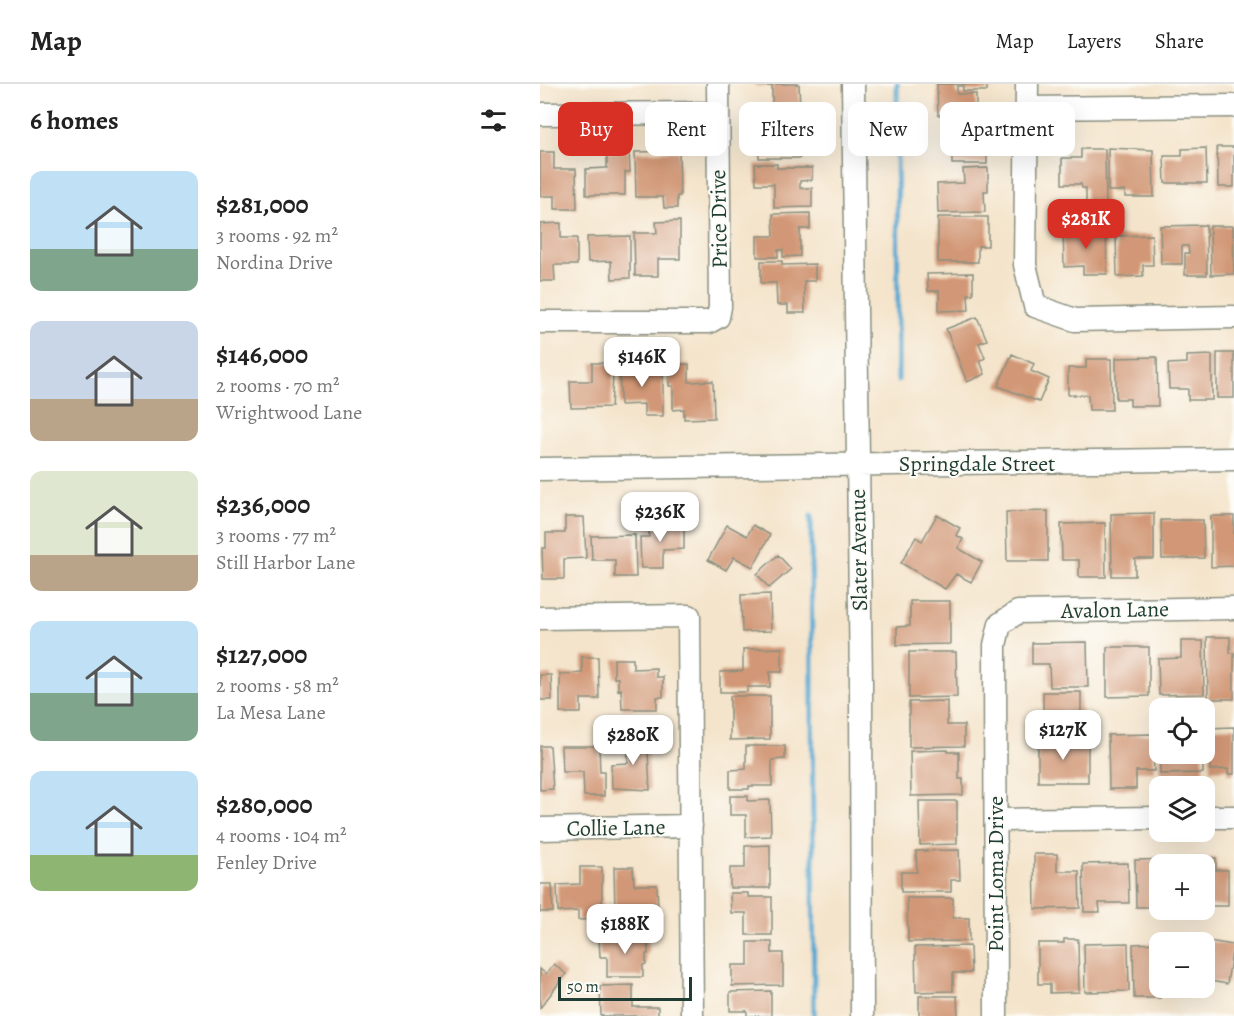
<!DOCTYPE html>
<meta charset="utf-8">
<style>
:root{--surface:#fff;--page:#f6f6f6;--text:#222;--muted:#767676;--line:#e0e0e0;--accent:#d93025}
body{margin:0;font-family:Alegreya,serif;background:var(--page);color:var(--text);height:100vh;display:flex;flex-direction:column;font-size:22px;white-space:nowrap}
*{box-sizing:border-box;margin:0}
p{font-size:20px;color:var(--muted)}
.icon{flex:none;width:33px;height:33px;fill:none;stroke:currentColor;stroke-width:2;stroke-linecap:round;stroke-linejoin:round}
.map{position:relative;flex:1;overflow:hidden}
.details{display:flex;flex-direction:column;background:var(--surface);width:540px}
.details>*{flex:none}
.hud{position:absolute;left:18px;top:18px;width:570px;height:54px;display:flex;gap:12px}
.fabs{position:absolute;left:609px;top:614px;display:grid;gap:12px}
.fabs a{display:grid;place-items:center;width:66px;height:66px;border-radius:12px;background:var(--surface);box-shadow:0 6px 24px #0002;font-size:30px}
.scale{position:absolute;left:18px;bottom:15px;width:134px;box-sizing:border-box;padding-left:6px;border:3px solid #1f3d34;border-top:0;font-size:16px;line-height:21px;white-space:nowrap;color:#1f3d34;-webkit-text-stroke:4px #fdfcf7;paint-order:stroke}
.price{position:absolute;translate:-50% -51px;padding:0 14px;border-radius:12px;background:#fff;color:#222;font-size:20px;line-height:39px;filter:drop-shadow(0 2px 3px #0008)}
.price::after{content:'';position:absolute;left:50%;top:36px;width:18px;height:14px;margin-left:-9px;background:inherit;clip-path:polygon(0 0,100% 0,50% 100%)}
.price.on{background:var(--accent);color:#fff}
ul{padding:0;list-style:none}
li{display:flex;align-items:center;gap:18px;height:150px;padding:0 30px}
li span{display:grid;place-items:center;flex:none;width:168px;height:120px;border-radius:12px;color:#555}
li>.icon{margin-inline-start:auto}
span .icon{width:72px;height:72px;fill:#fffc;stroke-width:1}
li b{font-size:26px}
h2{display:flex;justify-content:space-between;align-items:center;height:72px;padding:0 30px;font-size:26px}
.chip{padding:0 21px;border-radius:12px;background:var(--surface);box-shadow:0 6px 24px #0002;font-size:21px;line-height:54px}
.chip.on{background:var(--accent);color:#fff}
header{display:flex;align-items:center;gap:36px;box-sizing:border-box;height:84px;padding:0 30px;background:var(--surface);border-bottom:2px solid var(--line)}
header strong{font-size:28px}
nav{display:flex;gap:33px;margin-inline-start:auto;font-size:21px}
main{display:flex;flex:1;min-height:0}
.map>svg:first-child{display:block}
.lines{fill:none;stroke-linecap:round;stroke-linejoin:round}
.stream{stroke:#55a7d0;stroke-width:5}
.building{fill:#d19776}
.minor-casing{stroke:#8a9080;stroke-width:25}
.minor{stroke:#fff;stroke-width:22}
.labels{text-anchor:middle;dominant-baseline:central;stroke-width:4.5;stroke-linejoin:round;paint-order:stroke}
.street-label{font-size:22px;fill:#1f3d34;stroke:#fdfcf7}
</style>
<header>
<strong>Map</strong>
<nav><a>Map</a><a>Layers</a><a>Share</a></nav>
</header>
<main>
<section class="details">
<h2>6 homes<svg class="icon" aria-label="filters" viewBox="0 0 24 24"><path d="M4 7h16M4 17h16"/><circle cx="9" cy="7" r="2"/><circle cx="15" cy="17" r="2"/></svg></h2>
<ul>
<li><span style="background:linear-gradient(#bfe0f5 65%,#7fa58c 0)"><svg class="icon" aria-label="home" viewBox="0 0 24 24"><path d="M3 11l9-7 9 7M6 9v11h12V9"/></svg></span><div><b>$281,000</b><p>3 rooms · 92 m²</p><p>Nordina Drive</p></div></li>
<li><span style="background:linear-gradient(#c9d6e8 65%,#b9a48a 0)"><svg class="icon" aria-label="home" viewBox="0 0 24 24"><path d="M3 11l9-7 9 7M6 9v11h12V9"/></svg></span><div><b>$146,000</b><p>2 rooms · 70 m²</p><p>Wrightwood Lane</p></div></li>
<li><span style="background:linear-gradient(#dfe7d0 70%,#b9a48a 0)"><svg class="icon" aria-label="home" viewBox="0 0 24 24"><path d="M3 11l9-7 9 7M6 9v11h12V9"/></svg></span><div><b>$236,000</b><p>3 rooms · 77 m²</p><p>Still Harbor Lane</p></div></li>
<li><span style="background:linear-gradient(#bfe0f5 60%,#7fa58c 0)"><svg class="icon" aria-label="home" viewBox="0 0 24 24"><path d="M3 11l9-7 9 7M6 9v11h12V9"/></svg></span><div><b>$127,000</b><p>2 rooms · 58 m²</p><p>La Mesa Lane</p></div></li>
<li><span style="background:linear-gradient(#bfe0f5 70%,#8fb573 0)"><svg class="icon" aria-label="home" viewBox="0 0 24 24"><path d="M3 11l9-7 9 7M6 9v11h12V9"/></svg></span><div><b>$280,000</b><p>4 rooms · 104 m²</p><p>Fenley Drive</p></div></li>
</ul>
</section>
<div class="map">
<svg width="694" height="932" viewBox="0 0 694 932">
<rect width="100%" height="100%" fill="#fdfcf7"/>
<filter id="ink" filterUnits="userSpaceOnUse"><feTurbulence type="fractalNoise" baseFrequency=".0167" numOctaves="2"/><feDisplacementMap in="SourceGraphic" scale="12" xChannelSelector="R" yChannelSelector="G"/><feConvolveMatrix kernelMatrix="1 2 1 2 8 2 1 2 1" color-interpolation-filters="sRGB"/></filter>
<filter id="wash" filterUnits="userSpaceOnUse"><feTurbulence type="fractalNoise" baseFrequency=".008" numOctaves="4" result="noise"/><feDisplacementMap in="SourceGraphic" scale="24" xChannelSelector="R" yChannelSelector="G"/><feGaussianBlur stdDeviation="1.35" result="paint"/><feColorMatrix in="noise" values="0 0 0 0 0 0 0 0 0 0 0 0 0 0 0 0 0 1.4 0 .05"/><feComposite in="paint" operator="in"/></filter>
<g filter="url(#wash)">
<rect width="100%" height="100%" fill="#f4e4cb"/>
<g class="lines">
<path class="stream" d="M 357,0 L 358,296
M 271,432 L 274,932"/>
</g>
<g id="blocks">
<path class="building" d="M 216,0 L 259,0 L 260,25 L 232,25 L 232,2 L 216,2 Z
M 397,0 L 447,0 L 447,7 L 423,7 L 423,2 L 417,2 L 417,10 L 436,10 L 436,31 L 398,31 Z
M 234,32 L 271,32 L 271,44 L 265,49 L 260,49 L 260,74 L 219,74 L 218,55 L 234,55 Z
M 437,37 L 437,55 L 447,55 L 447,80 L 412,80 L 412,38 Z
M 677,63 L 694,63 L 694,103 L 678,103 Z
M 568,64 L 613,66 L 614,113 L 585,113 L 585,107 L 568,107 Z
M 666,64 L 667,99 L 625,99 L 624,72 L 642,72 L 642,65 Z
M 541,65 L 565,65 L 566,121 L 546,121 L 546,104 L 542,104 L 541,100 L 522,100 L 522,74 L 541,74 Z
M 89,67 L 90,88 L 85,88 L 85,111 L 46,111 L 46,85 L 67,84 L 67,68 Z
M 139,67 L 140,112 L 137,112 L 137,124 L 124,124 L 123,113 L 96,113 L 95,68 Z
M 0,68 L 14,68 L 14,85 L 36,85 L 37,125 L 15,125 L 15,112 L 0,112 Z
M 215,80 L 237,80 L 237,84 L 272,84 L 272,96 L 260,97 L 260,104 L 272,104 L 272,123 L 234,124 L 234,100 L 216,100 Z
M 448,84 L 448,107 L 444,107 L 445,128 L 398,129 L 397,100 L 424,99 L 423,85 Z
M 270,129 L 270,145 L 260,145 L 260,172 L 243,173 L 243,166 L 238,166 L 238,173 L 217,173 L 217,152 L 234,152 L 233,130 Z
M 398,133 L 448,133 L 448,162 L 438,162 L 438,178 L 398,178 Z
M 140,137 L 140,175 L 118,175 L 118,192 L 95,192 L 94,149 L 117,149 L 116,138 Z
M 21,139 L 21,154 L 37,154 L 37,181 L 14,181 L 15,197 L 0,197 L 0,140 Z
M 666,141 L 667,191 L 645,191 L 645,169 L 649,169 L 648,162 L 642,162 L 642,180 L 621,180 L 620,142 Z
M 670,142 L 693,142 L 694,190 L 671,191 Z
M 566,145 L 567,190 L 543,190 L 543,182 L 524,183 L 523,146 Z
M 612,151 L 613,181 L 603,181 L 603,192 L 577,193 L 576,152 Z
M 90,152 L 90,194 L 72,195 L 71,177 L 48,178 L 47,153 Z
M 221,177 L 242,177 L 242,181 L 275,180 L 275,197 L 264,197 L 265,229 L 248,229 L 248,221 L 237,221 L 236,199 L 221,199 Z
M 433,189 L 433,210 L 428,210 L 429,226 L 399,227 L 399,207 L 388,207 L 387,190 Z
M 437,233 L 447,256 L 439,259 L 445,274 L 440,277 L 445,290 L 427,298 L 406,245 Z
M 677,269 L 694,269 L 694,314 L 677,314 Z
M 472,270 L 494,280 L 491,287 L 509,295 L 499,318 L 458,302 Z
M 672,271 L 672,316 L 648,316 L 648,305 L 629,305 L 628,280 L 647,279 L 647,272 Z
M 617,273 L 618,322 L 590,322 L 590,315 L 576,315 L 576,274 Z
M 546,275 L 571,275 L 572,326 L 549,326 L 548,311 L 528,311 L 528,284 L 546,284 Z
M 80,277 L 103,277 L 103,288 L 123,287 L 123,332 L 104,332 L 104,320 L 80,321 Z
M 52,279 L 74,279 L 71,323 L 31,324 L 30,297 L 52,297 Z
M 149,280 L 149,298 L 173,297 L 174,334 L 144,335 L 144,325 L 133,326 L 133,302 L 129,302 L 129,281 Z
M 508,427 L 508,477 L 467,477 L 466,428 Z
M 614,429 L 614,475 L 595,475 L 595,492 L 572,492 L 571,430 Z
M 397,431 L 420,444 L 416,451 L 423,455 L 418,464 L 442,478 L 431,498 L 416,490 L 405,505 L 361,479 L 376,453 L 382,457 Z
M 671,432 L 694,432 L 694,482 L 671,483 Z
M 25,433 L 44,433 L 46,474 L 24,475 L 24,495 L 3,495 L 2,464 L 6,464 L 6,449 L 25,449 Z
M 108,434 L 124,434 L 124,442 L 144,441 L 144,465 L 123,466 L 123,484 L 101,484 L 100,453 L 109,453 Z
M 621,436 L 663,436 L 664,474 L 622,475 Z
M 565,439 L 566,493 L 539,493 L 539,476 L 522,476 L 521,440 Z
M 187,441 L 207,452 L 213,441 L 230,451 L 213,483 L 194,473 L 186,486 L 168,476 Z
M 95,451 L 96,493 L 75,493 L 75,476 L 52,476 L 51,452 Z
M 238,471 L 251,485 L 229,504 L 217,490 Z
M 230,510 L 231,547 L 202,548 L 201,511 Z
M 370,517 L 410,517 L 410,560 L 357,561 L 357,543 L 370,542 Z
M 667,553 L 690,553 L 690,569 L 694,569 L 694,615 L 668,615 Z
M 641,557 L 663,557 L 664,610 L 619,611 L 618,575 L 641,574 Z
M 547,558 L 548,603 L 510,603 L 509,580 L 492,580 L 492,559 Z
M 567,563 L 609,563 L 609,612 L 567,613 Z
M 242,564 L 242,588 L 230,588 L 230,603 L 207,603 L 207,608 L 180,608 L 180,588 L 203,587 L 203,565 Z
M 369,568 L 416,568 L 417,613 L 369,614 Z
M 42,573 L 58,573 L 59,615 L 41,615 L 41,629 L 20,629 L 20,590 L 42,589 Z
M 74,575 L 93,575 L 93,585 L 116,584 L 116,593 L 123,593 L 123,613 L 117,613 L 117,625 L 82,625 L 81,605 L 78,606 L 78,594 L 74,594 Z
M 0,591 L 11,591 L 12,616 L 0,616 Z
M 503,608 L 541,608 L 541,652 L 503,651 Z
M 190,612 L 230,612 L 230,655 L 190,656 Z
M 407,617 L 407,641 L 424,641 L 424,662 L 369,663 L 369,618 Z
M 694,643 L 694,690 L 688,690 L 688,685 L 670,686 L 669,644 Z
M 88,649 L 107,649 L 110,706 L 72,704 L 71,680 L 88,679 Z
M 613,650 L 614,687 L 596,687 L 596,705 L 569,705 L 568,651 Z
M 498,656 L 548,656 L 548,698 L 498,698 Z
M 0,662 L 10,662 L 13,705 L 0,706 Z
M 21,662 L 59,662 L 60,688 L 64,688 L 64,712 L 44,712 L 43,688 L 22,688 Z
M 206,662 L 245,662 L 245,675 L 232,676 L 232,702 L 209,702 L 209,705 L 190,705 L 190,686 L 206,685 Z
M 408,666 L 408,668 L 419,668 L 419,695 L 423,695 L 423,711 L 371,712 L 370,667 Z
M 620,669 L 663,669 L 663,689 L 620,690 Z
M 190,712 L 208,712 L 208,717 L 230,716 L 231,752 L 206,753 L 206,731 L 190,731 Z
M 379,717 L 417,717 L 417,760 L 380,761 Z
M 230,761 L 230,804 L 190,804 L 190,784 L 205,784 L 205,762 Z
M 419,766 L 420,796 L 411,796 L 411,808 L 361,808 L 361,788 L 377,788 L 376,767 Z
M 494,770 L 517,770 L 517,787 L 539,787 L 540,824 L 495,825 Z
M 647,774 L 676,774 L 676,786 L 688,786 L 688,822 L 664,822 L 664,780 L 647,780 Z
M 640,775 L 640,780 L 620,780 L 620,823 L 596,823 L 595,776 Z
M 588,779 L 589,819 L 559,819 L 560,828 L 544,828 L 543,780 Z
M 40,783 L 62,783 L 62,824 L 60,824 L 60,835 L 38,836 L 38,827 L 18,828 L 17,801 L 40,800 Z
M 74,783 L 93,783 L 94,801 L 117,801 L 118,826 L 75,827 Z
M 0,800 L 12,800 L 13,828 L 0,828 Z
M 190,809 L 208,809 L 208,813 L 232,813 L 232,851 L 206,851 L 206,829 L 191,829 Z
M 367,814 L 413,814 L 413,834 L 429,834 L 429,857 L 368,858 Z
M 66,851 L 108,851 L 108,870 L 106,870 L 106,880 L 103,881 L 103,893 L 67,893 L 67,873 L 60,873 L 59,854 L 66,854 Z
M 651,854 L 693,861 L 687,900 L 664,896 L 664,858 L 650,858 Z
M 524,855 L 538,855 L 539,908 L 510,909 L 510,900 L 498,900 L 498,859 L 524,859 Z
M 208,858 L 232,858 L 232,869 L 243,869 L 243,901 L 192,902 L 192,881 L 208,881 Z
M 588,859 L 589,907 L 545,908 L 544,860 Z
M 620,859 L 620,914 L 594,914 L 593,860 Z
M 430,862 L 431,889 L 413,889 L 413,907 L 376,908 L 375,863 Z
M 14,880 L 26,890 L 0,924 L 0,885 L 6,890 Z
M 93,901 L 93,923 L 118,923 L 118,932 L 61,932 L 60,902 Z
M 231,907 L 231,932 L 207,932 L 207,927 L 190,927 L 190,908 Z
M 379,912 L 417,912 L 418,932 L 379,932 Z"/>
</g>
</g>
<g filter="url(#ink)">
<use href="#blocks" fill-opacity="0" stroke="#8a9080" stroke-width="1.5"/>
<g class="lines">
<defs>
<path id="minor" d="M 313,0 L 321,599 L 322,932
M 487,0 L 485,181 L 495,222 L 535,236 L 694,233
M 487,24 L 694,22
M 0,30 L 178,29
M 0,238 L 169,238 L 178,233 L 180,223 L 178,0
M 0,385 L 694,375
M 0,534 L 149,532 L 152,932
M 664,733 L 694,733
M 456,736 L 620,734
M 0,745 L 151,742
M 456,932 L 455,561 L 460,540 L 478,528 L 694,524"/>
</defs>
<use href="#minor" class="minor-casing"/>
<use href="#minor" class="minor"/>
</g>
</g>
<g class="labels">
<g class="street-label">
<text transform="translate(179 135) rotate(-91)">Price Drive</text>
<text x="437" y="380">Springdale Street</text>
<text transform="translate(319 466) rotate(-91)">Slater Avenue</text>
<text transform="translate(575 526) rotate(-1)">Avalon Lane</text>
<text transform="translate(76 744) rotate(-1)">Collie Lane</text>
<text transform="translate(456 790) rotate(-90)">Point Loma Drive</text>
</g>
</g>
</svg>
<div class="fabs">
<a><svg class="icon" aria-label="locate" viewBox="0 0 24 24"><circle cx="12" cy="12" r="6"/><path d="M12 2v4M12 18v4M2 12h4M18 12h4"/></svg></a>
<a><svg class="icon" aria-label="layers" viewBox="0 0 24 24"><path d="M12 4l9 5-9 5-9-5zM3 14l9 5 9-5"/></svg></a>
<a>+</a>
<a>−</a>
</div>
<div class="scale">50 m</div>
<b class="price on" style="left:546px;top:166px">$281K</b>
<b class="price" style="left:102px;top:304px">$146K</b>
<b class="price" style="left:120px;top:459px">$236K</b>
<b class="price" style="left:523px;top:677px">$127K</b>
<b class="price" style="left:93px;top:682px">$280K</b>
<b class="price" style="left:85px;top:871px">$188K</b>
<div class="hud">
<a class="chip on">Buy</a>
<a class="chip">Rent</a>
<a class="chip">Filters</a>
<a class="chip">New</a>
<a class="chip">Apartment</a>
</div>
</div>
</main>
